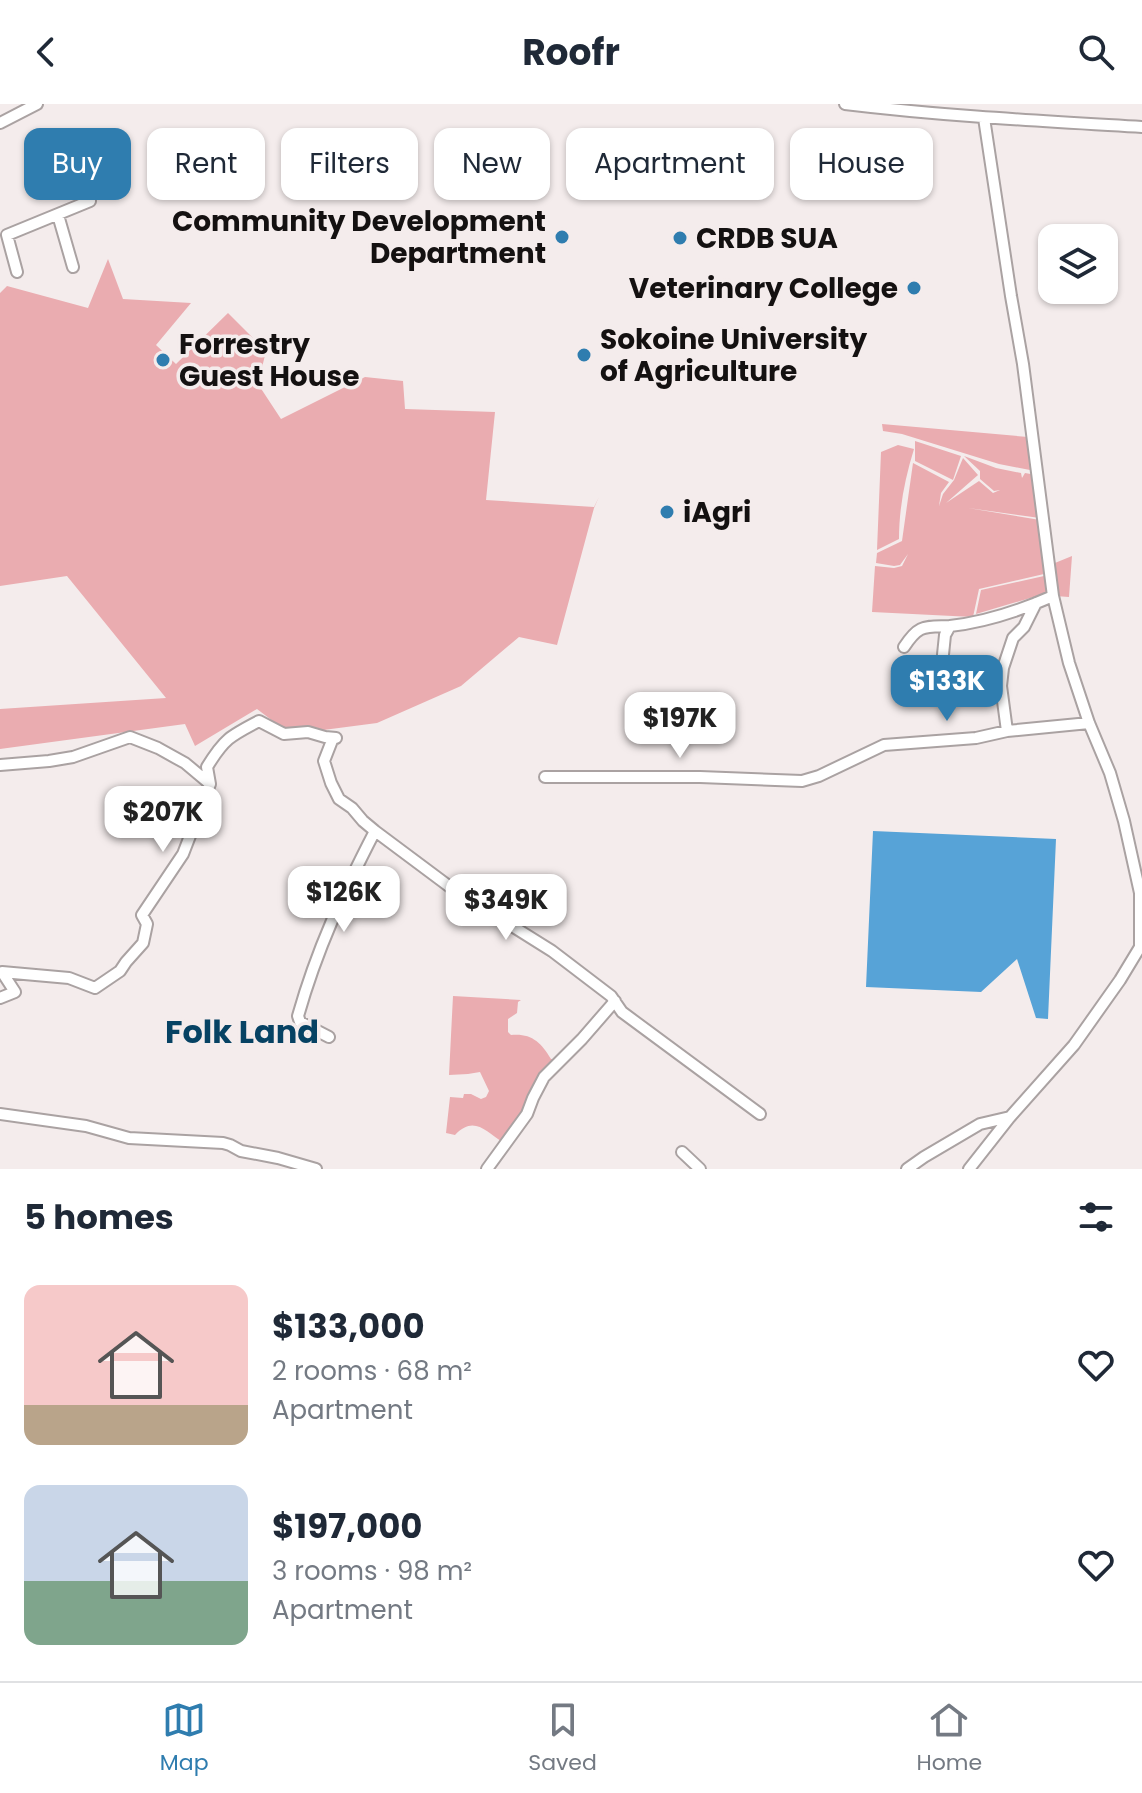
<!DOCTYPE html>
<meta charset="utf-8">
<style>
:root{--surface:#fff;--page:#f6f6f7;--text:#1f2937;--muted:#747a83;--line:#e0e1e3;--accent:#2f7daf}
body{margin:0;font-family:Poppins,sans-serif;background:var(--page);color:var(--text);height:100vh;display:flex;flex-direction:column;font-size:30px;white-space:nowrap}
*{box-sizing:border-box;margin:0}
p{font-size:26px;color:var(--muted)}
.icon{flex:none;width:44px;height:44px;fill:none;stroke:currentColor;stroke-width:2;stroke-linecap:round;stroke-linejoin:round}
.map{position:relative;height:1065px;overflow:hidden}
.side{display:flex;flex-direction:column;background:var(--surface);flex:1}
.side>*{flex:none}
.hud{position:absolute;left:24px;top:24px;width:1094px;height:72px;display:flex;gap:16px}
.controls{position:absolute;left:1038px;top:120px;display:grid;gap:16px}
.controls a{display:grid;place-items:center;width:80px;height:80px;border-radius:16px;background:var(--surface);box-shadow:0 2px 6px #0004;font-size:40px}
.price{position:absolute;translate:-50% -68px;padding:0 18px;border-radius:16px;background:#fff;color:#222;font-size:26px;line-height:52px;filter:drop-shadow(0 2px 4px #0008)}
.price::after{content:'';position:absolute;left:50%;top:48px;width:24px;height:18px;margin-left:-12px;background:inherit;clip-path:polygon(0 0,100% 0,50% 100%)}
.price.selected{background:var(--accent);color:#fff}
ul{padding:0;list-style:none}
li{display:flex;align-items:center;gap:24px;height:200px;padding:0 24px}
li span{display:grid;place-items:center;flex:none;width:224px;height:160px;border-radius:16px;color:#555}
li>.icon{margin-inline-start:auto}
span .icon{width:96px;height:96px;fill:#fffc;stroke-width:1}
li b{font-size:34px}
h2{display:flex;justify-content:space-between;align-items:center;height:96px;padding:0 24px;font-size:34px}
.chip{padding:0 28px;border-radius:16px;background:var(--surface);box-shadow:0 2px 6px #0004;font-size:28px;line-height:72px}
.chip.selected{background:var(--accent);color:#fff}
header{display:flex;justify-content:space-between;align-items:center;height:104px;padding:0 24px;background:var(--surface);font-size:36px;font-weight:700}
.tabs{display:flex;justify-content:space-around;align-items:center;height:112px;border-top:2px solid var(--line);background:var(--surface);font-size:22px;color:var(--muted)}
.tabs a{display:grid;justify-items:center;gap:4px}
.tabs .selected{color:var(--accent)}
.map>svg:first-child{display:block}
.green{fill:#eaacb0}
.water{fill:#57a3d7}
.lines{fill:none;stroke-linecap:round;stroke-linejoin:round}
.street-casing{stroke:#aaa2a2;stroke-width:14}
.street{stroke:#fff;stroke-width:10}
.poi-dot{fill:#2f7daf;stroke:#f4ecec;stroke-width:3}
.labels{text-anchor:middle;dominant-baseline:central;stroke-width:7;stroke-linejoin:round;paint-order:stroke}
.poi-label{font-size:28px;font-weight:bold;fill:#141111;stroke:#f4ecec;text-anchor:start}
.quarter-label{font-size:32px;font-weight:bold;fill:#064263;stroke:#f4ecec}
</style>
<header><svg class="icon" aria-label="back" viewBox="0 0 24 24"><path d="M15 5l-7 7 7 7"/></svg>Roofr<svg class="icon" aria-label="search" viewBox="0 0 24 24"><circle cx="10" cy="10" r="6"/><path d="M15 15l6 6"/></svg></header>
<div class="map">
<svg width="1142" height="1065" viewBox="0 0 1142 1065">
<rect width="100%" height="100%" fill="#f4ecec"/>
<path class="green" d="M 108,155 L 123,195 L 191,199 L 156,241 L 176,260 L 228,209 L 266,247 L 258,280 L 281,315 L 365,273 L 403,277 L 405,305 L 495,308 L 486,396 L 594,403 L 599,393 L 594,404 L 557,541 L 519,533 L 461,582 L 377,619 L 308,628 L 282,624 L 257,605 L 195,642 L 185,620 L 0,645 L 0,605 L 166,594 L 67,472 L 0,482 L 0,189 L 7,182 L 88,204 Z
M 882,320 L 1028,333 L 1035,367 L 999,360 L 902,330 L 883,327 Z
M 915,337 L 961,352 L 953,376 L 915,357 Z
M 898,341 L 914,345 C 905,374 899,404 899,435 L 877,446 L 881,348 Z
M 964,352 L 996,364 L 1021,369 L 1022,374 L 1025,369 L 1036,371 L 1040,414 L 968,404 L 1040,416 L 1044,470 L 979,485 L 973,513 L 872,508 L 875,462 L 894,464 L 902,462 L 908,450 L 900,461 L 894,462 L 876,459 L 877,449 L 902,437 L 913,359 L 949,378 L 941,389 L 939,402 L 943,390 L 954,376 L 963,354 L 978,371 L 946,399 L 979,377 L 993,389 L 1000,386 L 994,387 L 980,375 L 980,367 Z
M 1072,452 L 1069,493 L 1055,492 L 1050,461 Z
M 1044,472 L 1047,489 L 976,510 L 981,486 Z
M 453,892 L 521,896 L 518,898 L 517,909 L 508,915 L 508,928 L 511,931 C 531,929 541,938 551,955 L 561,956 L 504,1039 C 485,1027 474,1011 455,1031 L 446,1029 L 450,993 L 463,994 L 464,990 L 471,990 L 481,995 L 486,993 L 489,987 L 480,968 L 468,970 L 449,971 Z"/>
<path class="water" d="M 873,727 L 1056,735 L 1048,915 L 1036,914 L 1017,855 L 981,888 L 866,883 Z"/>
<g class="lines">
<defs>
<path id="street" d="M 845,0 C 944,12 1042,17 1142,23
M 0,19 L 37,0
M 58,111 L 73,163
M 17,168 L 7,131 L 90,97
M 904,543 C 919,520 924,523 950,522
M 941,570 L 945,531 L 950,522 C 987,518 1019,507 1053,492
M 1007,627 L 1001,582 L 1003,564 L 1013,534 L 1024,523 L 1036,499
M 333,634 L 324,657 L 331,679 L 339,695 L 352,704 L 363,717 L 375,727 L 450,783 L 552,847 L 611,892 L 622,908 L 760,1010
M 0,661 L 49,657 L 73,653 L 130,633 L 158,644 L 185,659 L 210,680
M 545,673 L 700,673 L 802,677 L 819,672 L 884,641 L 976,634 L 1007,627 L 1089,619
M 0,894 L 15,888 L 2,868 L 69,874 L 95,884 L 120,867 L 126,858 L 143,839 L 147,820 L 142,811 L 183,750 L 210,680 L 207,663 C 224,635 230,632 259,617 L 284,630 L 308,628 L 325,633 L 336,634
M 329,933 L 300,918 L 298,912 C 317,845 343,789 375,727
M 0,1010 L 86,1022 L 129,1034 L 223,1039 L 230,1041 L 241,1047 L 278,1054 L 316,1065
M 682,1048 L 700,1065
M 487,1065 L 527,1010 L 533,994 L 544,973 L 582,935 L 615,897
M 907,1065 L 924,1053 L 980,1020 L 1010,1013
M 969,1065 L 1010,1013 L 1074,941 L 1120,876 L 1140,843 L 1140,789 L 1124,717 L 1110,669 L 1089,619 L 1069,559 L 1053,492 L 1023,260 L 1011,192 L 984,14"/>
</defs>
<use href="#street" class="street-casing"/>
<use href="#street" class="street"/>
</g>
<g class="poi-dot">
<circle cx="562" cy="133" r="8"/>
<circle cx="680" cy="134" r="8"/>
<circle cx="914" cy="184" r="8"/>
<circle cx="584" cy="251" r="8"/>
<circle cx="163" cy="256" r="8"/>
<circle cx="667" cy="408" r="8"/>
</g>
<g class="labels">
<g class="poi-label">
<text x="546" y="117" text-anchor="end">Community Development<tspan x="546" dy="32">Department</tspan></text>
<text x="696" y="134">CRDB SUA</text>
<text x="898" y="184" text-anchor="end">Veterinary College</text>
<text x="600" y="235">Sokoine University<tspan x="600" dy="32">of Agriculture</tspan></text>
<text x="179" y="240">Forrestry<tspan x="179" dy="32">Guest House</tspan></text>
<text x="683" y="408">iAgri</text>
</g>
<g class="quarter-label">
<text x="242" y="927">Folk Land</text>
</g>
</g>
</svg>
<div class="controls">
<a><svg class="icon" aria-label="layers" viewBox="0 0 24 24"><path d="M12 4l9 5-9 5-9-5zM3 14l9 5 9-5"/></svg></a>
</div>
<b class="price selected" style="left:947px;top:619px">$133K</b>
<b class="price" style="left:680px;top:656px">$197K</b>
<b class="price" style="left:163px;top:750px">$207K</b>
<b class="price" style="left:344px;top:830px">$126K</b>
<b class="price" style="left:506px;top:838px">$349K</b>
<div class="hud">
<a class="chip selected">Buy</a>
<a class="chip">Rent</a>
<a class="chip">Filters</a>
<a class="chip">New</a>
<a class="chip">Apartment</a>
<a class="chip">House</a>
</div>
</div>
<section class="side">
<h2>5 homes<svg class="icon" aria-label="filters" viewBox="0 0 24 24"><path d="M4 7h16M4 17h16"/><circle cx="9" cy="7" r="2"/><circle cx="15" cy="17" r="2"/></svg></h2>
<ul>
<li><span style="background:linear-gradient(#f6c9c9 75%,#b9a48a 0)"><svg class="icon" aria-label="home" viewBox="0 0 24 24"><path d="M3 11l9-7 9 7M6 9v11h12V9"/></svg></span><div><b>$133,000</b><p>2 rooms · 68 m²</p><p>Apartment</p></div><svg class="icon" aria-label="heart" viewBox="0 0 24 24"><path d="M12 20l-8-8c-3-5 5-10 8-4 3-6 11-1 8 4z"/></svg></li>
<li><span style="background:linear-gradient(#c9d6e8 60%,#7fa58c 0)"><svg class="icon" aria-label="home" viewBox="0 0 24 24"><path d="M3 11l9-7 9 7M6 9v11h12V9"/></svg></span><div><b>$197,000</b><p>3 rooms · 98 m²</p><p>Apartment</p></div><svg class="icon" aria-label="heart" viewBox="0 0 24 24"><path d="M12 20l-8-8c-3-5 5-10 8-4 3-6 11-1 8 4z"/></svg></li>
</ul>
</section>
<nav class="tabs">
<a class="selected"><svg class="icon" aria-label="map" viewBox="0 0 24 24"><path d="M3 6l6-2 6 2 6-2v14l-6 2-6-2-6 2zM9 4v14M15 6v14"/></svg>Map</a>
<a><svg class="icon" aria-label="saved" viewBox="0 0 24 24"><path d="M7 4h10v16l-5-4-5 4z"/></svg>Saved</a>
<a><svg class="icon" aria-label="home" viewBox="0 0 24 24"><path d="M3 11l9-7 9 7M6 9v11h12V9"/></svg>Home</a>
</nav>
